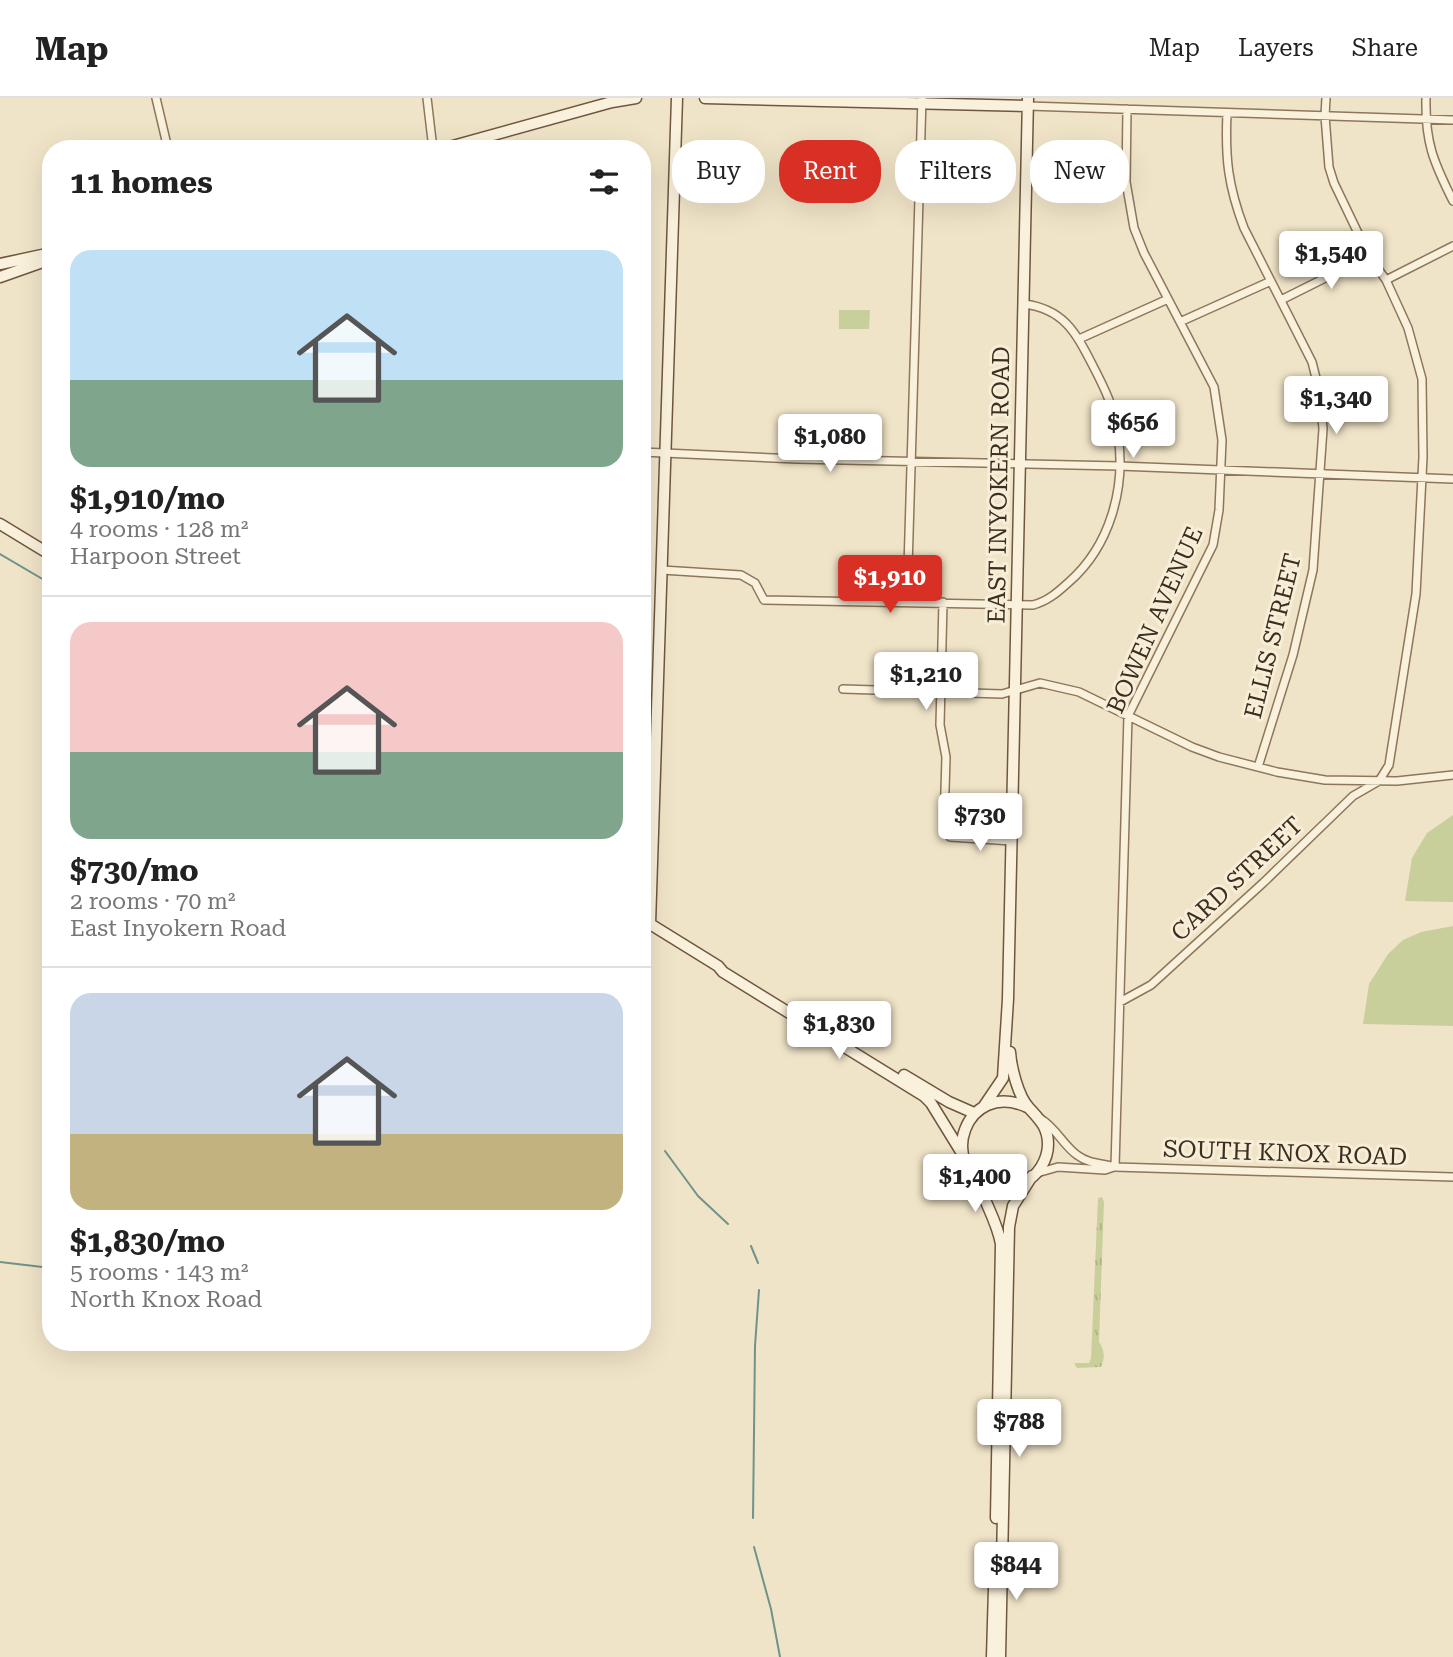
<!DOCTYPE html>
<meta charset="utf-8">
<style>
:root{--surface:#fff;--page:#f2f2f2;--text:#222;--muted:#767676;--line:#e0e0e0;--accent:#d93025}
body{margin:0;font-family:"Roboto Serif",serif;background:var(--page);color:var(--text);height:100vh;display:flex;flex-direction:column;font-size:26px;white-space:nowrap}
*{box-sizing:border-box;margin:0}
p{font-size:23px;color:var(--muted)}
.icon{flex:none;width:38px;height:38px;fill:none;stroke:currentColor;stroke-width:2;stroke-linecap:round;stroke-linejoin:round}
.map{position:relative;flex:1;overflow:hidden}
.panel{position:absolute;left:42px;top:42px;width:609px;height:1211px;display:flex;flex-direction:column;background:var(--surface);border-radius:28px;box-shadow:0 7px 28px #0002}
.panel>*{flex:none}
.hud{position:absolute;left:672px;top:42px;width:665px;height:63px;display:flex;gap:14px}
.price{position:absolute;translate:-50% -60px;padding:0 16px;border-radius:7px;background:#fff;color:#222;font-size:23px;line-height:46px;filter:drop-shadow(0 2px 4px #0008)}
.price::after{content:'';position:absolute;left:50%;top:42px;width:21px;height:16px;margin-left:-10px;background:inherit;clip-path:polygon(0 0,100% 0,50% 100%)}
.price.active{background:var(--accent);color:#fff}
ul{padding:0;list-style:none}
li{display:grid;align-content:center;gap:14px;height:371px;padding:0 28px}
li+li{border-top:2px solid var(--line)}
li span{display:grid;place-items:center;height:217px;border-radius:21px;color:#555}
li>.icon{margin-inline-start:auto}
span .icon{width:126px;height:126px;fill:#fffc;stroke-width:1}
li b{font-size:30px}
h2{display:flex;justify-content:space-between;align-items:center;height:84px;padding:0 28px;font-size:30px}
.pill{padding:0 24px;border-radius:28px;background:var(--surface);box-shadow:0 7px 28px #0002;font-size:24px;line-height:63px}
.pill.active{background:var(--accent);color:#fff}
header{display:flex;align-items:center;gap:42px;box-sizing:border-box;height:98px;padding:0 35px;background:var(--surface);border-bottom:2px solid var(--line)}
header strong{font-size:33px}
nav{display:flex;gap:38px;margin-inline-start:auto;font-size:24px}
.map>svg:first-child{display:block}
.grass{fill:url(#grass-tufts)}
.garden{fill:#c9cf9b}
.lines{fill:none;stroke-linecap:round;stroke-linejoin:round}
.stream{stroke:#6f938a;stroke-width:2}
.street-casing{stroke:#8d765c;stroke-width:10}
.secondary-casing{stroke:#6f573f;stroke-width:13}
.street{stroke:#faf1dc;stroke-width:7}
.secondary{stroke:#faf1dc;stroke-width:10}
.labels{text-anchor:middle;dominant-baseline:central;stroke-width:6;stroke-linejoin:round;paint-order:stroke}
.street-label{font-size:24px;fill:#3d2e20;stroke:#f7eed8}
</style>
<header>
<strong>Map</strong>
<nav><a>Map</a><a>Layers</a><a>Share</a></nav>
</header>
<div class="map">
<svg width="1453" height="1559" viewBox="0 0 1453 1559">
<defs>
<pattern id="grass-tufts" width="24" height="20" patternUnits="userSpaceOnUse" patternTransform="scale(1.75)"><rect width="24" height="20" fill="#c9cf9b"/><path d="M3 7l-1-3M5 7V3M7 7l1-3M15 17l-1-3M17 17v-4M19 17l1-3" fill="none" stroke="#aeb285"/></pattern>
</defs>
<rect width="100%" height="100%" fill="#f0e4c8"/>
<path class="grass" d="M 642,592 L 650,599 L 648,660 L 642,661 Z
M 1102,1099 L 1104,1104 L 1099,1244 C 1105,1253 1105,1259 1101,1269 L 1077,1270 L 1074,1265 L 1089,1265 L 1091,1260 L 1098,1100 Z"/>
<path class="garden" d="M 839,212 L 870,212 L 869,231 L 839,231 Z
M 1453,717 L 1453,804 L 1405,803 L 1412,760 L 1427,735 Z
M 1453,828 L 1453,928 L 1363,926 L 1369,886 L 1388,856 L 1403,842 L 1421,834 Z"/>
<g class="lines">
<path class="stream" d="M 0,456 L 51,486
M 665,1053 L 698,1098 L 728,1126
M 751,1148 L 758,1165
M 0,1164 L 51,1170
M 753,1420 L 755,1248 L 759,1192
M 754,1449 L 771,1511 L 780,1559"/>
<defs>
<path id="street" d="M 156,0 L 168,51
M 427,0 L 433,51
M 1426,0 C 1425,44 1433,63 1453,103
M 1028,8 L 1453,22
M 1227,15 C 1225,60 1228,88 1244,130 L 1312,264 L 1320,296 L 1323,331 L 1313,472 L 1293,557 L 1258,669
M 1386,182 L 1453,148
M 1281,202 L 1369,158
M 1182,223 L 1271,183
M 1079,241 L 1168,201
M 642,354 L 797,361 L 1119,368 L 1453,381
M 662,472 L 741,477 L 755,485 L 764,502 L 1033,507 C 1048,503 1058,494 1069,484 C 1110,448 1126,390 1118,337 C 1115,311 1104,289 1092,266 C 1075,233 1063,211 1024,206
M 907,503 L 922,0
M 943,504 L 940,627 L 946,659 L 944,725 L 950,739 L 1012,743
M 843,591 L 1002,596 L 1040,585 L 1079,594 L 1192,649 L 1219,659 L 1277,674 L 1325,682 L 1397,683 L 1453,677
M 1120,904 L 1151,887 L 1263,785 L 1353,698 L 1379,683 L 1389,667 L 1416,496 L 1423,359 L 1422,281 L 1408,230 L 1386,182 L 1369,158 L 1334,85 L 1329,69 L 1325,18 L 1326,0
M 1041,1021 C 1056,1030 1063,1047 1077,1057 C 1089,1066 1102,1065 1115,1069 L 1453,1079
M 1115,1069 L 1128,618 L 1213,447 L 1219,412 L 1222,342 L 1214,289 L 1144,155 L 1134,130 L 1126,84 L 1127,11
M 1037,1075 L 1058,1069 L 1105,1072 L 1114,1069"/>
<path id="secondary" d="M 705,0 L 1028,8
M 442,51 L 612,4 L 636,0
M 0,166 L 51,155
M 0,179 L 51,161
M 0,426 L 51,457
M 642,821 L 718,868 L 723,874 L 924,998 L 931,1005 L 963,1057
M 650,826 L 677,0
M 1010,954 C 1011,969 1018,998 1029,1010 C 1039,1021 1048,1029 1048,1046 C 1048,1062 1038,1078 1023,1085 C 1013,1090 1002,1090 992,1087 C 936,1070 965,981 1027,1009
M 904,977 L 949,1004 L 974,1015
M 984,1008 L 1003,980 L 1008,901 L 1028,0
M 977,1079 C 983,1103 997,1122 1001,1146 L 996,1420
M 992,1559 L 995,1456
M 1000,1559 L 1009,1129 L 1013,1108 L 1032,1078"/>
</defs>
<use href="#street" class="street-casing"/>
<use href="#secondary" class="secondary-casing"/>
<use href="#street" class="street"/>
<use href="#secondary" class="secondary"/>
</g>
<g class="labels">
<g class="street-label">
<text transform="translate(999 387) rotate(-89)">EAST INYOKERN ROAD</text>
<text transform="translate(1155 522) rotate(-66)">BOWEN AVENUE</text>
<text transform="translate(1273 538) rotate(-76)">ELLIS STREET</text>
<text transform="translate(1237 781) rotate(-43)">CARD STREET</text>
<text transform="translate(1285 1055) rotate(2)">SOUTH KNOX ROAD</text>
</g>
</g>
</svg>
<b class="price" style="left:1331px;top:193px">$1,540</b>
<b class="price" style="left:1336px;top:338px">$1,340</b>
<b class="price" style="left:1133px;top:362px">$656</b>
<b class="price" style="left:830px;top:376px">$1,080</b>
<b class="price active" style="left:890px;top:517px">$1,910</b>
<b class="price" style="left:926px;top:614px">$1,210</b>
<b class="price" style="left:980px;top:755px">$730</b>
<b class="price" style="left:839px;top:963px">$1,830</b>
<b class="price" style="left:975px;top:1116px">$1,400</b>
<b class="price" style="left:1019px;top:1361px">$788</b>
<b class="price" style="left:1016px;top:1504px">$844</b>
<div class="hud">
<a class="pill">Buy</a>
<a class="pill active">Rent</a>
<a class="pill">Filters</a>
<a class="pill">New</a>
</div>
<section class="panel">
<h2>11 homes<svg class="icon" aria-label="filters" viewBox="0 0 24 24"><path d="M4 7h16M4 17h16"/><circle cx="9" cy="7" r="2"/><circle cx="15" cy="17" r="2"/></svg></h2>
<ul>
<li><span style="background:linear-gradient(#bfe0f5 60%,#7fa58c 0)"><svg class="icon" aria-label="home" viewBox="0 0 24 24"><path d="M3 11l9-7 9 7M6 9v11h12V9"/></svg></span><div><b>$1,910/mo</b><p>4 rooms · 128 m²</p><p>Harpoon Street</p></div></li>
<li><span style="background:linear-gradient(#f6c9c9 60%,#7fa58c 0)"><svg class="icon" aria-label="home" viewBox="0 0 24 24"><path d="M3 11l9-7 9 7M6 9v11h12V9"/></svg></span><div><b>$730/mo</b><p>2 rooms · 70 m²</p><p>East Inyokern Road</p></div></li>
<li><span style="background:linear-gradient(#c9d6e8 65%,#c2b280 0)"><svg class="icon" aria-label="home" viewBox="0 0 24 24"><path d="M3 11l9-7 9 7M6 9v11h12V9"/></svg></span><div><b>$1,830/mo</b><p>5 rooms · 143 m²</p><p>North Knox Road</p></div></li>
</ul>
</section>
</div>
